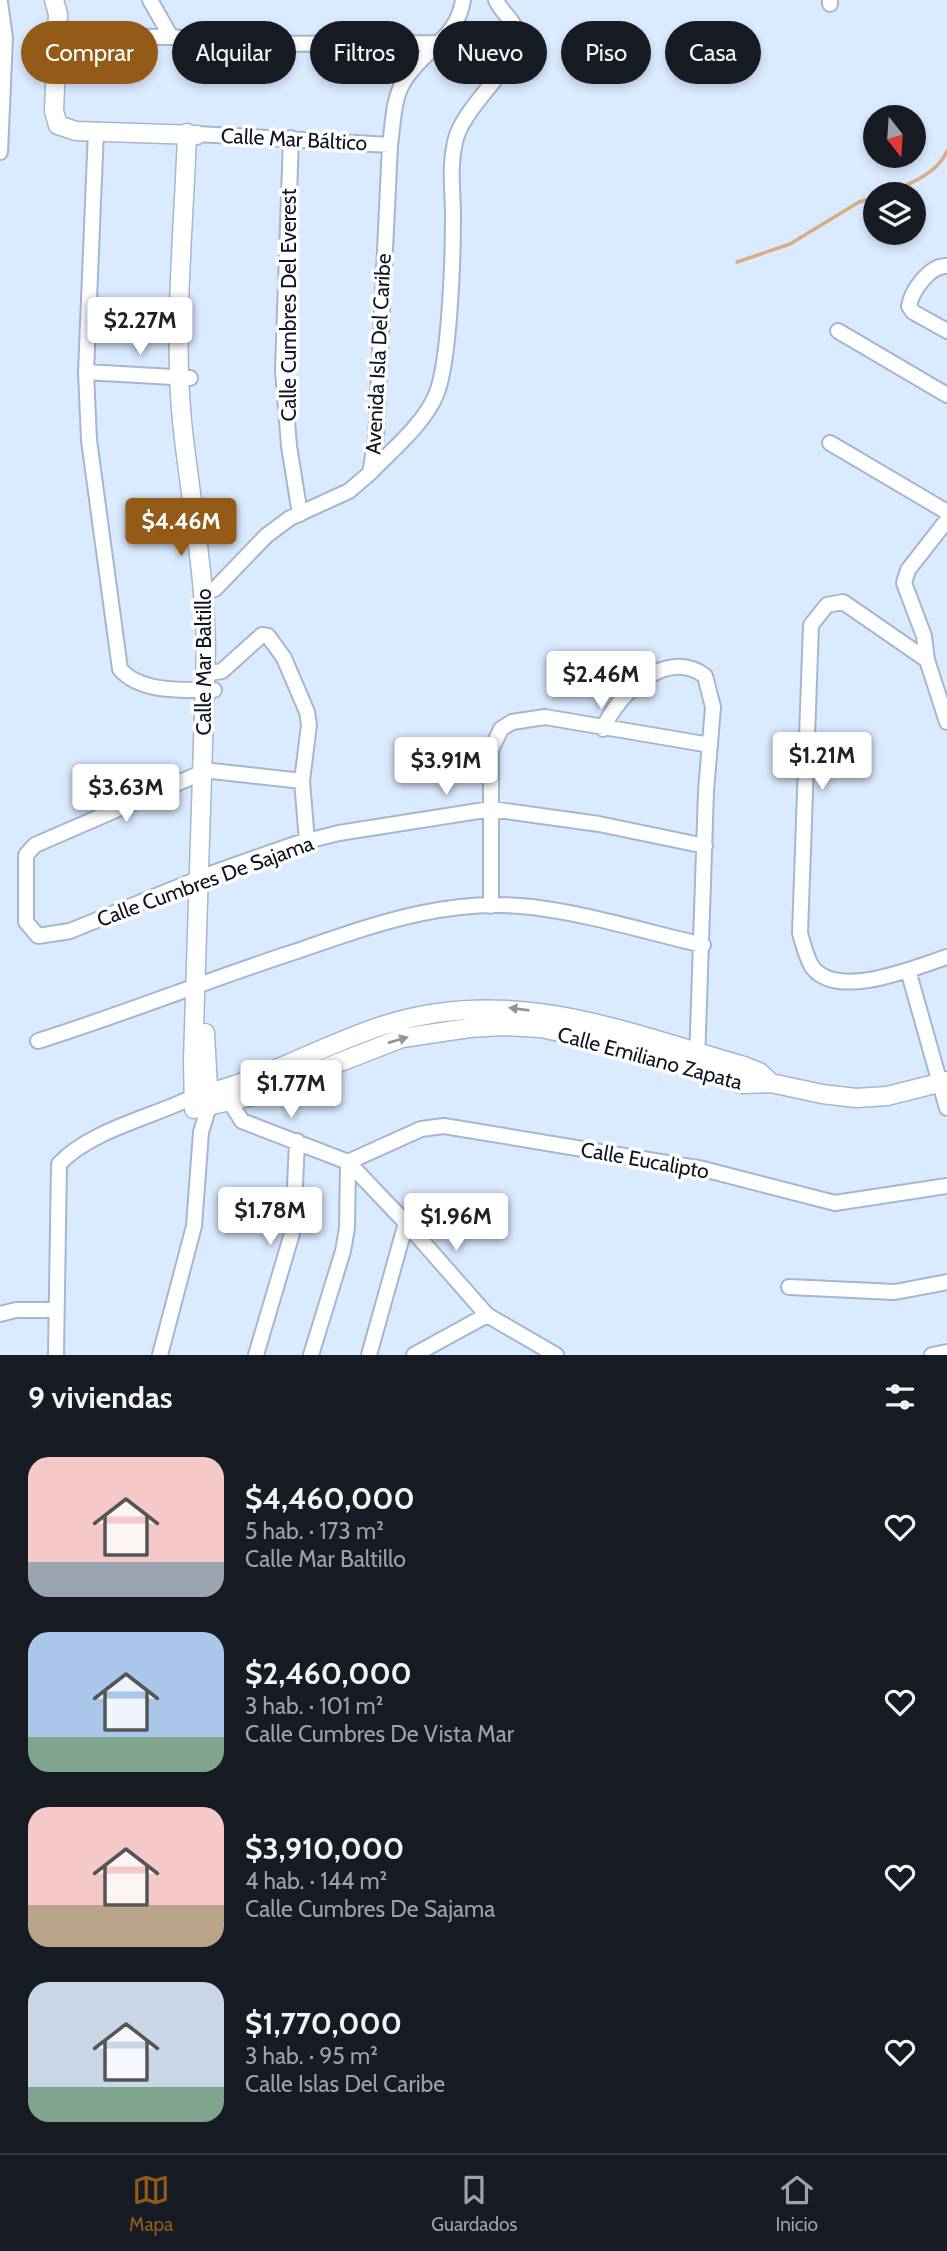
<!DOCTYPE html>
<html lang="es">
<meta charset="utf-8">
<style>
:root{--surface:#171b24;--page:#242831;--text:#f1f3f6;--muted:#9ea1a6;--line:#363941;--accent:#945a18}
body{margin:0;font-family:Cabin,sans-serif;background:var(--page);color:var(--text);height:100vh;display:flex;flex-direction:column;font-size:26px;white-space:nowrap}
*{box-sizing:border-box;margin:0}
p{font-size:23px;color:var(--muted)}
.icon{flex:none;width:38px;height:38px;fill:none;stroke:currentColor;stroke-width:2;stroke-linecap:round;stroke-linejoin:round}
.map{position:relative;height:1355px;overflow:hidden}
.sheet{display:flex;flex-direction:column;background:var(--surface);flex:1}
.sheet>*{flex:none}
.banner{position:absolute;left:21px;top:21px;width:906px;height:63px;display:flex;gap:14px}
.needle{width:46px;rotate:163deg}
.controls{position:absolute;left:863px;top:105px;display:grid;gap:14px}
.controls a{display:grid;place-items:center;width:63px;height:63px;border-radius:50%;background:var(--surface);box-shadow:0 4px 10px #0003;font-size:35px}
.price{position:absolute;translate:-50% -60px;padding:0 16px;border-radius:7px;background:#fff;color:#222;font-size:23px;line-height:46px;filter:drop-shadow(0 2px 4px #0008)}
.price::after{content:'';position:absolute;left:50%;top:42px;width:21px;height:16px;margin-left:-10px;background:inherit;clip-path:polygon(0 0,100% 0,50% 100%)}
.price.on{background:var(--accent);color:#fff}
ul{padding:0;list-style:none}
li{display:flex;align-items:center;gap:21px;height:175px;padding:0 28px}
li span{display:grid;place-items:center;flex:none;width:196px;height:140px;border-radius:21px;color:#555}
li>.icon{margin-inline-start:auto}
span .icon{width:84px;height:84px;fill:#fffc;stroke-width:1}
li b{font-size:30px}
h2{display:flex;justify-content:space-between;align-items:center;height:84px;padding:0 28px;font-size:30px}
.tag{padding:0 24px;border-radius:32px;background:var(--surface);box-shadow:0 4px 10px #0003;font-size:24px;line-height:63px}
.tag.on{background:var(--accent);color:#fff}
.tabs{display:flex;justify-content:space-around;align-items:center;height:98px;border-top:2px solid var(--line);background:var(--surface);font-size:19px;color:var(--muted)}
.tabs a{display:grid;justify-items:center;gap:4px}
.tabs .on{color:var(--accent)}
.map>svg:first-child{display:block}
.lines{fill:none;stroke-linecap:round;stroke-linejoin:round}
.stream{stroke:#d9ad84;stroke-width:3.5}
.minor-casing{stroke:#a4b7cf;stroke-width:18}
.major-casing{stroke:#a4b7cf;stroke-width:21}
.minor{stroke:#fff;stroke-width:14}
.major{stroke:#fff;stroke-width:18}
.oneway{fill:#939699}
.labels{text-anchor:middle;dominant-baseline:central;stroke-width:7;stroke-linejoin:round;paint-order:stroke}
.street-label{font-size:21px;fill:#0e151d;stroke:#fff}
</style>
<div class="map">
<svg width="947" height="1355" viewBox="0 0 947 1355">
<rect width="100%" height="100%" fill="#dbebff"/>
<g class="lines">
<path class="stream" d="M 883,194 C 905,187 938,174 947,151
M 737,262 L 790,244 L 859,202 L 875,197"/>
<defs>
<path id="minor" d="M 150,0 L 171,37
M 830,0 L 830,4
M 0,2 L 5,38 L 0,152
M 58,36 L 171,37 L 250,44 L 439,43
M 96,130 L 86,372 L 89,440 L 120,669 C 140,693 184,690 214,690
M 197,134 L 390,145
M 291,138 L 283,370 L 289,446 L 300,514
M 947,266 C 930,265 912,290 909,306 L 913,312 L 947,331
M 838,331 L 947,395
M 86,372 L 190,378
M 830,443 L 947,512
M 371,472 C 393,449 423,425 436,395 C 450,362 453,255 453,216 C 453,190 449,168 455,142 C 462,106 522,62 517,35 C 514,18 502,14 496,0
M 205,592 L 215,589 L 266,536 L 290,518 L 349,491 L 370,473 L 376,439 L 390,145 C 393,125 393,98 404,81 C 423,49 457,40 463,0
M 927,660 L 924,636 L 904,583 L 908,570 L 947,520
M 205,674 L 222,671 L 262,635 L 268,636 L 284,658 L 307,712 L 309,725 L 302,781 L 307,841
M 947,722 L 927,660 L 843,602 L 827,605 L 811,625 L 800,933 C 803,944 807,960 813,968 C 839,1000 916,967 947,957
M 603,729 C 618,693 667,647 705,676 L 713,707 L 706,791 L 697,1062
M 302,781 L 212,771 L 201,773 L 35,845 L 26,855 L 26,922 L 38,936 L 70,931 L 210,874 L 295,844 L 339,833 L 491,809 L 599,824 L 705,846
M 491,906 L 491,750 L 501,729 L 512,722 L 545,717 L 710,745
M 908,970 L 947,1108
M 38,1041 C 124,1014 208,980 294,952 C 373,925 446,897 532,907 C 589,914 647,932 703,945
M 225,1094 L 242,1121 L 348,1162 L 406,1223 L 487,1315 L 556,1355
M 348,1162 L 421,1129 L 444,1126 L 703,1169 L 835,1203 L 947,1186
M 789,1287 L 895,1292 L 947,1282
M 0,1314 L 16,1310 L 56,1310
M 56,1355 L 59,1164 C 89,1131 152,1117 193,1097
M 160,1355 L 194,1226 L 201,1132 L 209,1106
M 256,1355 L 293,1230 L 297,1141
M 311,1355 L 343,1251 L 347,1228 L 348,1162
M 369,1355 L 406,1223
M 414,1355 L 487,1315
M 932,1355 L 947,1352"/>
<path id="major" d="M 54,0 L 58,14 L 54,111 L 58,125 L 76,131 L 197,135
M 187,133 C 184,226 173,329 182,421 C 190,498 205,572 206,649 L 193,1060 L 194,1109 L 253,1096 L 402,1038 L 469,1028 L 503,1026 L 541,1028 L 592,1039 L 685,1063 L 742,1084 L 771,1083 L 822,1094 L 856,1098 L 887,1096 L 947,1081
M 205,1033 L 209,1106
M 196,1096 C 265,1081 324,1043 391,1023 C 516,986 624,1032 744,1066 L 759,1072 L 771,1083"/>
</defs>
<use href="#minor" class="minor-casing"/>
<use href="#major" class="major-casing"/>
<use href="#minor" class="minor"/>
<use href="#major" class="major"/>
</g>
<defs><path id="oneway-solid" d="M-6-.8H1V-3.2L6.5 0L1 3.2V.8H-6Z" transform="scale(1.75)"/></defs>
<g class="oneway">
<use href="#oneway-solid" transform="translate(519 1009) rotate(-173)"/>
<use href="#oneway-solid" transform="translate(398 1040) rotate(-16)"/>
</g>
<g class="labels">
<g class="street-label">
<text transform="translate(294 139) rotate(3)">Calle Mar Báltico</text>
<text transform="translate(288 305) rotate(-90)">Calle Cumbres Del Everest</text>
<text transform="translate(378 354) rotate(-87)">Avenida Isla Del Caribe</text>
<text transform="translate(203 662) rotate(-90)">Calle Mar Baltillo</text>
<text transform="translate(205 881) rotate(-20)">Calle Cumbres De Sajama</text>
<text transform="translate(650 1058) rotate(15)">Calle Emiliano Zapata</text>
<text transform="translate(645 1160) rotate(10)">Calle Eucalipto</text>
</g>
</g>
</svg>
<div class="controls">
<a><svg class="needle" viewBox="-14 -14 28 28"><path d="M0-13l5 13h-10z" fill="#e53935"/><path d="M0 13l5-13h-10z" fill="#9ea1a6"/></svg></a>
<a><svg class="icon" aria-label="layers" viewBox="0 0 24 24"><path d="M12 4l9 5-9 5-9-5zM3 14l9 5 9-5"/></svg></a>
</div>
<b class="price" style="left:140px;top:357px">$2.27M</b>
<b class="price on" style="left:181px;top:558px">$4.46M</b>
<b class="price" style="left:601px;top:711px">$2.46M</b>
<b class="price" style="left:822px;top:792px">$1.21M</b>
<b class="price" style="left:446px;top:797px">$3.91M</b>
<b class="price" style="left:126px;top:824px">$3.63M</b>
<b class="price" style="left:291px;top:1120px">$1.77M</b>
<b class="price" style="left:270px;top:1247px">$1.78M</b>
<b class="price" style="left:456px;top:1253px">$1.96M</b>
<div class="banner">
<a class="tag on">Comprar</a>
<a class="tag">Alquilar</a>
<a class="tag">Filtros</a>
<a class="tag">Nuevo</a>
<a class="tag">Piso</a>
<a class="tag">Casa</a>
</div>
</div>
<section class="sheet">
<h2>9 viviendas<svg class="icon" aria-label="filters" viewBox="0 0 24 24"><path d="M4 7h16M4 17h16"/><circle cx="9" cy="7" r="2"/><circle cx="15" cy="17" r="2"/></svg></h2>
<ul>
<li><span style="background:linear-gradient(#f6c9c9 75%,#9aa5b1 0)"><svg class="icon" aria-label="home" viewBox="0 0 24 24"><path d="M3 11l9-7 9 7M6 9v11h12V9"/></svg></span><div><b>$4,460,000</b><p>5 hab. · 173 m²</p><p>Calle Mar Baltillo</p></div><svg class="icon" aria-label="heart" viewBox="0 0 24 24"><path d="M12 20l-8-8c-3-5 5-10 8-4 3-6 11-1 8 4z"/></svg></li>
<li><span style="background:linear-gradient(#a9c7e8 75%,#7fa58c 0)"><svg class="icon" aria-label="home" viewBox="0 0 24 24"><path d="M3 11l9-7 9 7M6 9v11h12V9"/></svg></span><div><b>$2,460,000</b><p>3 hab. · 101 m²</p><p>Calle Cumbres De Vista Mar</p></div><svg class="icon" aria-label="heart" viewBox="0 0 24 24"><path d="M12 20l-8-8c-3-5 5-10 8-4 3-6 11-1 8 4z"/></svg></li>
<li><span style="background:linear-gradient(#f6c9c9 70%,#b9a48a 0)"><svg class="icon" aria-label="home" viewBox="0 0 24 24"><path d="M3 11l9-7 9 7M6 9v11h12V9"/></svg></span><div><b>$3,910,000</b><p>4 hab. · 144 m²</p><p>Calle Cumbres De Sajama</p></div><svg class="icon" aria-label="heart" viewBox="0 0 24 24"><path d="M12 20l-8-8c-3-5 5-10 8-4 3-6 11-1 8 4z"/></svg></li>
<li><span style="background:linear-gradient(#c9d6e8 75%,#7fa58c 0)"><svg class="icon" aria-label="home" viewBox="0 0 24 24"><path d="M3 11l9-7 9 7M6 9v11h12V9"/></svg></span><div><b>$1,770,000</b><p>3 hab. · 95 m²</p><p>Calle Islas Del Caribe</p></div><svg class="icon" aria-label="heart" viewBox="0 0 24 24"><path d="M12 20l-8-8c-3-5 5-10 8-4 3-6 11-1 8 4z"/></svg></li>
</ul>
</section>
<nav class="tabs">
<a class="on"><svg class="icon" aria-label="map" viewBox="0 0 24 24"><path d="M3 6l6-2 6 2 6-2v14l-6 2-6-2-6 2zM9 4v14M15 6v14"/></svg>Mapa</a>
<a><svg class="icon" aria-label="saved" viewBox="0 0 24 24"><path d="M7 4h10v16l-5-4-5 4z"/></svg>Guardados</a>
<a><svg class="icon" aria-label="home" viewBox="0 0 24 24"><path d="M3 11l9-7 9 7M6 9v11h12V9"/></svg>Inicio</a>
</nav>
